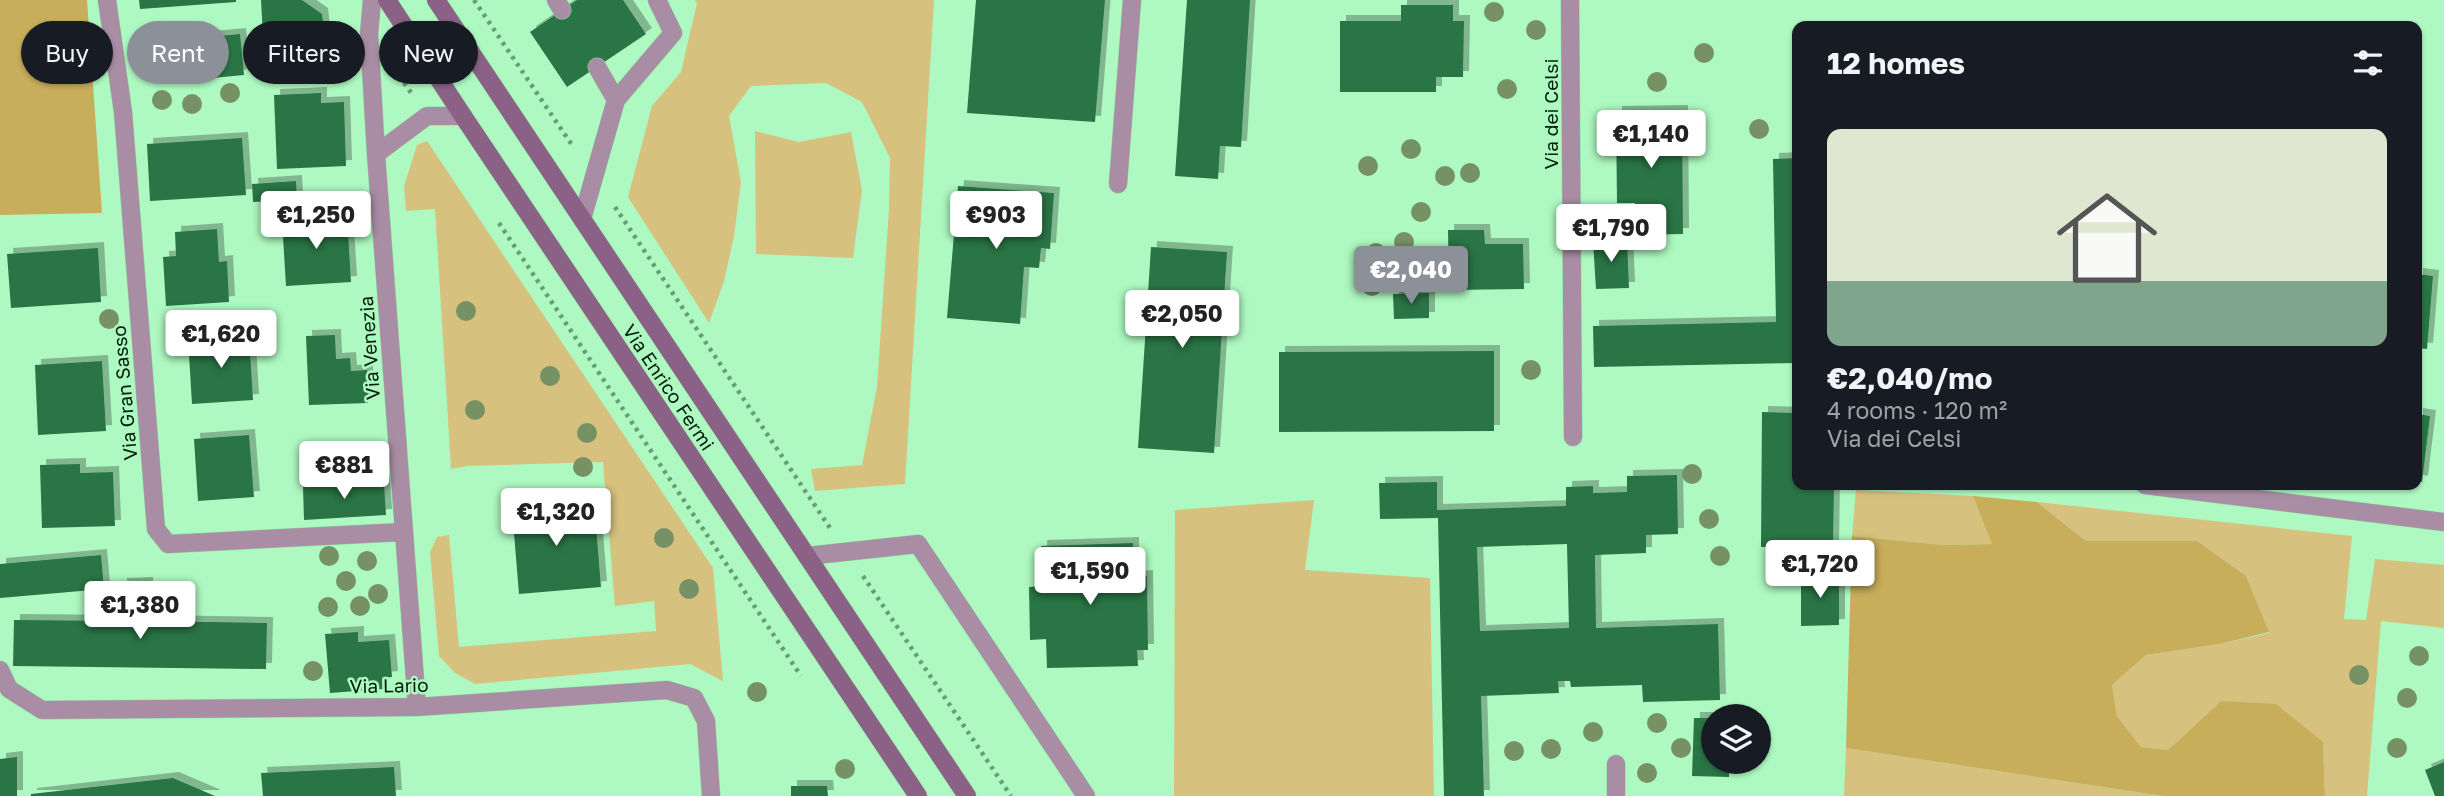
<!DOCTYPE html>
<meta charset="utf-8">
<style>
:root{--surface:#171b24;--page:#20242c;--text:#f1f3f6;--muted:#9ea1a6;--line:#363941;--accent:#8c9099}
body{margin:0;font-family:"Golos Text",sans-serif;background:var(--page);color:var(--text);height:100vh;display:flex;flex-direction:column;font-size:26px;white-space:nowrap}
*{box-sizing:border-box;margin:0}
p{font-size:23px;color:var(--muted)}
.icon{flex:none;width:38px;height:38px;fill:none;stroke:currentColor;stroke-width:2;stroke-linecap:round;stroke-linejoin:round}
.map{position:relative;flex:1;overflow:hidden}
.sheet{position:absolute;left:1792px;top:21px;width:630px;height:469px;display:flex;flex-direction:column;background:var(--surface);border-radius:14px;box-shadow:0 2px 5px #0004}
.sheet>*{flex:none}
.banner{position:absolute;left:21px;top:21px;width:665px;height:63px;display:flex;gap:14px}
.controls{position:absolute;left:1701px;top:704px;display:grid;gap:14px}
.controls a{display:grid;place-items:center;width:70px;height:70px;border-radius:50%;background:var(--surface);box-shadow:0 2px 5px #0004;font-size:35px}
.price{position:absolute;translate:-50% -60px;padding:0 16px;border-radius:7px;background:#fff;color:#222;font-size:23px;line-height:46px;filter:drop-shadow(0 2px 4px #0008)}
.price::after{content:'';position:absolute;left:50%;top:42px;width:21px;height:16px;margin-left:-10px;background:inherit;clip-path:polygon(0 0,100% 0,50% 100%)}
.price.active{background:var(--accent);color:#fff}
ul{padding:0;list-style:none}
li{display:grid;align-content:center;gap:14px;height:371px;padding:0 35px}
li+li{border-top:2px solid var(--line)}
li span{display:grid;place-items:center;height:217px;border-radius:14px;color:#555}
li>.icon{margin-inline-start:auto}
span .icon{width:126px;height:126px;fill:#fffc;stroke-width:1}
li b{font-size:30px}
h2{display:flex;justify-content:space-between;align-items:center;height:84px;padding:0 35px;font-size:30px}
.pill{padding:0 24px;border-radius:32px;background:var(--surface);box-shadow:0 2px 5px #0004;font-size:24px;line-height:63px}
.pill.active{background:var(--accent);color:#fff}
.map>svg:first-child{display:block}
.green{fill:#d7c17f}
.forest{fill:#c8ad5b}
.building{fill:#2a7444;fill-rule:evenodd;filter:url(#shadow)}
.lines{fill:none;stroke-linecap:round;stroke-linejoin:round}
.lane-casing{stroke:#92d6a4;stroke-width:19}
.street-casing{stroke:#92d6a4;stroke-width:19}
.secondary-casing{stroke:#92d6a4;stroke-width:19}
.path{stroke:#669e75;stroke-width:4.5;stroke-dasharray:3.5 5;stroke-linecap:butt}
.lane{stroke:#a98da4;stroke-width:18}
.street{stroke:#a98da4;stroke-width:18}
.secondary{stroke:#8b6285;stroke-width:18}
.tree{fill:#769164}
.labels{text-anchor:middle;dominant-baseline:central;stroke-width:5;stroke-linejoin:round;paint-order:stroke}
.street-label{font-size:19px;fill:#001d09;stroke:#aef9c1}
</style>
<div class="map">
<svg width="2444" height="796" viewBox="0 0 2444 796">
<defs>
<filter id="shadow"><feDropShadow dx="6" dy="-6" stdDeviation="0" flood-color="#0004"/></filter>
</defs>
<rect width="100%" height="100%" fill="#aef9c1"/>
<path class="green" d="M 695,0 L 934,0 L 905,484 L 815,491 L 811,469 L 862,465 L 877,387 L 889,209 L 890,158 L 862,102 L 826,83 L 751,86 L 729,116 L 741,182 L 734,236 L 724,281 L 709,323 L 628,197 L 652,106 L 681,72 L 697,3 Z
M 755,131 L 799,142 L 851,132 L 862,190 L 853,258 L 756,254 Z
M 427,141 L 713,568 L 723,681 L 690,664 L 475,684 L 455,673 L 439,656 L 430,552 L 437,537 L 449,535 L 459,647 L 656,631 L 654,601 L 615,606 L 603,462 L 468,466 L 451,469 L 435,209 L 406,211 L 404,186 L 417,145 Z
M 1856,490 L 1973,496 L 1993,544 L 1943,545 L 1852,536 Z
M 1314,500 L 1305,570 L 1430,578 L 1434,796 L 1174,796 L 1175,510 Z
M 2037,502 L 2352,536 L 2344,619 L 2366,620 L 2375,559 L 2444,565 L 2444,628 L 2381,621 L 2367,796 L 2325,796 L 2323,742 L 2221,701 L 2168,750 L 2141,747 L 2117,716 L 2112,685 L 2146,655 L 2219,644 L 2269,633 L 2246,576 L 2197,541 L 2086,541 Z
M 1846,748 L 2163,796 L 1844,796 Z"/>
<path class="forest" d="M 0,0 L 87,0 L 102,213 L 0,215 Z
M 1973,496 L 2037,502 L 2086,541 L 2197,541 L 2246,576 L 2269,632 L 2219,644 L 2146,655 L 2112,685 L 2117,716 L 2141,747 L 2168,750 L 2221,701 L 2276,704 L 2323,742 L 2325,796 L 2163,796 L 1846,748 L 1852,536 L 1943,545 L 1992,544 Z"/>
<path class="building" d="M 139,0 L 236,0 L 236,2 L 140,9 Z
M 261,0 L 302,0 L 322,14 L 326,49 L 264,55 Z
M 577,0 L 623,0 L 646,34 L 567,87 L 530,32 Z
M 976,0 L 1105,0 L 1095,122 L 967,113 Z
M 1187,0 L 1250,0 L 1241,147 L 1220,146 L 1218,179 L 1175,176 Z
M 1401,5 L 1453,5 L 1453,21 L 1464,21 L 1463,77 L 1436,77 L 1436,92 L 1340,92 L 1340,21 L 1401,21 Z
M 240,34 L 244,75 L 212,78 L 208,37 Z
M 321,93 L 321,103 L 344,102 L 346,166 L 277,169 L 274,95 Z
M 1682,111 L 1683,234 L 1635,235 L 1635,203 L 1617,203 L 1616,112 Z
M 242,138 L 246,195 L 150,201 L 147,144 Z
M 1797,158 L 1797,363 L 1594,367 L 1593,326 L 1776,322 L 1773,159 Z
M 296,181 L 297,200 L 253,202 L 252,184 Z
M 958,186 L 1054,193 L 1050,249 L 1041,248 L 1039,268 L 1024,267 L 1020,324 L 947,318 Z
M 347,216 L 351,282 L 286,286 L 282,220 Z
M 217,229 L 219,262 L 227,261 L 229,302 L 166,306 L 163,257 L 176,256 L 175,232 Z
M 1448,230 L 1484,230 L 1485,244 L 1523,244 L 1524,289 L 1449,290 Z
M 1627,239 L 1629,288 L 1596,289 L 1593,241 Z
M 1151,247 L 1227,252 L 1214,453 L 1138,448 Z
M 98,248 L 101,302 L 11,308 L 7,254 Z
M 2417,274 L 2433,276 L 2427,349 L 2417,348 Z
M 1429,293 L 1429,318 L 1394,319 L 1393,294 Z
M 249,335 L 253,400 L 192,404 L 188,339 Z
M 335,335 L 336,359 L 350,358 L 351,371 L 367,370 L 368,403 L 309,405 L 306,336 Z
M 1494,351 L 1494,431 L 1279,432 L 1279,352 Z
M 102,361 L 106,431 L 38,435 L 35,365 Z
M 1762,412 L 1797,413 L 1797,485 L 1834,485 L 1833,548 L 1761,547 Z
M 2417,414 L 2430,416 L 2422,482 L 2417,481 Z
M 249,435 L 254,497 L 198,501 L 194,439 Z
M 80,464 L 80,473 L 113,472 L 115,526 L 42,528 L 40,465 Z
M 1677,475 L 1678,534 L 1646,535 L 1646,553 L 1595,555 L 1596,628 L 1718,624 L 1720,700 L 1643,702 L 1642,685 L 1571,687 L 1570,681 L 1558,681 L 1559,693 L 1481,696 L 1484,796 L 1444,796 L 1438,518 L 1380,519 L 1379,483 L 1437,482 L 1437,510 L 1566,506 L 1566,487 L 1593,486 L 1593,493 L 1627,492 L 1627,476 ZM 1567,544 L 1569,628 L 1480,631 L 1477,547 Z
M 384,483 L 386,515 L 304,520 L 303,487 Z
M 594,502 L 601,587 L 519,594 L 512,509 Z
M 1133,543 L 1133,577 L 1147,576 L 1148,650 L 1137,650 L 1138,666 L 1047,668 L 1046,639 L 1030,640 L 1029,587 L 1042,586 L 1041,546 Z
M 101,555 L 104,589 L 0,598 L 0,564 Z
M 1839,575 L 1839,625 L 1801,626 L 1801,576 Z
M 147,583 L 147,621 L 267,623 L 266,669 L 13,666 L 14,620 L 122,621 L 121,584 Z
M 358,632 L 358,642 L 389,640 L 392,677 L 382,678 L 383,689 L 330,693 L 325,634 Z
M 1694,718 L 1713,718 L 1713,761 L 1729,761 L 1729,777 L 1692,776 Z
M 17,757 L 17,796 L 0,796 L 0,759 Z
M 2444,762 L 2444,796 L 2435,796 L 2425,770 Z
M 394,767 L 396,796 L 263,796 L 261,773 Z
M 173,778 L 215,796 L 31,796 L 31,794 Z
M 791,786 L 827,786 L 828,796 L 791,796 Z"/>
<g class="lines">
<defs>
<path id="lane" d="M 556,0 L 562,10
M 616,100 L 673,33 L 657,0
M 1118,184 L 1132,0
M 582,219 L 616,100 L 597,67
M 807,556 L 918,544 L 1086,796"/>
<path id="street" d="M 107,0 L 123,112 L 156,529 L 168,544 L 403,532
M 372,0 L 369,34 L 376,154 L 417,707
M 1570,0 L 1573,437
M 376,154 L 427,116 L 463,116
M 2145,485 L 2444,522
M 0,670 L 9,689 L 42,710 L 417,707 L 667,690 L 694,698 L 706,721 L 711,796
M 1616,764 L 1616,796"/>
<path id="secondary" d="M 387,0 L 463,116 L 918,796
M 436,0 L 967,796"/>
</defs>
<use href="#lane" class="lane-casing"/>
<use href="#street" class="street-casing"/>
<use href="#secondary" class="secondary-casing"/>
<path class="path" d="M 474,0 L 574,148
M 399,76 L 412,94
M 615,207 L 830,528
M 499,223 L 801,676
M 863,576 L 1011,796"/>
<use href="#lane" class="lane"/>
<use href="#street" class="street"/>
<use href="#secondary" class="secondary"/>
</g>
<g class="tree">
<circle cx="1494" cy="12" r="10"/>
<circle cx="1536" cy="30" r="10"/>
<circle cx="1704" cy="53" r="10"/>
<circle cx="170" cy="59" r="10"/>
<circle cx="1657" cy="82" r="10"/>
<circle cx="1507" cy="89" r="10"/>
<circle cx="230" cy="93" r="10"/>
<circle cx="162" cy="100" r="10"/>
<circle cx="192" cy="104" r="10"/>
<circle cx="1759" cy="129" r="10"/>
<circle cx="1411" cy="149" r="10"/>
<circle cx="1368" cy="166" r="10"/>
<circle cx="1470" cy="173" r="10"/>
<circle cx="1445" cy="176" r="10"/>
<circle cx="1421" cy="212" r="10"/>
<circle cx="1404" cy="242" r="10"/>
<circle cx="1376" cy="253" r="10"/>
<circle cx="1372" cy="286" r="10"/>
<circle cx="466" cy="311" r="10"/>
<circle cx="109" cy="319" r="10"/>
<circle cx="1531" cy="370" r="10"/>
<circle cx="550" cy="376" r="10"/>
<circle cx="475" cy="410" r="10"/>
<circle cx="587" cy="433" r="10"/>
<circle cx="583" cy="467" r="10"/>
<circle cx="1692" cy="474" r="10"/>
<circle cx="1709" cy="519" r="10"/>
<circle cx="664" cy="538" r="10"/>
<circle cx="329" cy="556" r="10"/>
<circle cx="1720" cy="556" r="10"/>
<circle cx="367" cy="561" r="10"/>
<circle cx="346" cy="581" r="10"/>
<circle cx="689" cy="589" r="10"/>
<circle cx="378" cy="594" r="10"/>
<circle cx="360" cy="606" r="10"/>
<circle cx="328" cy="607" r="10"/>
<circle cx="2419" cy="656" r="10"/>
<circle cx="313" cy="671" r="10"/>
<circle cx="2359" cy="675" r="10"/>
<circle cx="757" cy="692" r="10"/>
<circle cx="2407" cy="698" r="10"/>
<circle cx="1657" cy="723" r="10"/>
<circle cx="1593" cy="732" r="10"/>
<circle cx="1681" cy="748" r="10"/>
<circle cx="2397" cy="748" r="10"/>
<circle cx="1551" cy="749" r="10"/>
<circle cx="1514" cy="751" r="10"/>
<circle cx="845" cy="769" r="10"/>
<circle cx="1647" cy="773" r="10"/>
</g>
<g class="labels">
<g class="street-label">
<text transform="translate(1550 114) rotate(-90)">Via dei Celsi</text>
<text transform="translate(369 348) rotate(-94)">Via Venezia</text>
<text transform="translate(669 387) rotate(56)">Via Enrico Fermi</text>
<text transform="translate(124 393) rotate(-95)">Via Gran Sasso</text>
<text transform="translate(389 685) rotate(-1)">Via Lario</text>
</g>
</g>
</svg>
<div class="controls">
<a><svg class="icon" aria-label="layers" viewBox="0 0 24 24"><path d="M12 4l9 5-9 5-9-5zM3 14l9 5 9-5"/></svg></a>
</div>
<b class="price" style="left:1651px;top:170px">€1,140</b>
<b class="price" style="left:316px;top:251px">€1,250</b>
<b class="price" style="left:996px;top:251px">€903</b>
<b class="price" style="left:1611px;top:264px">€1,790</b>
<b class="price active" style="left:1411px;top:306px">€2,040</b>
<b class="price" style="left:1182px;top:350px">€2,050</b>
<b class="price" style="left:221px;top:370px">€1,620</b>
<b class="price" style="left:344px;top:501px">€881</b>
<b class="price" style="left:556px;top:548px">€1,320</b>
<b class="price" style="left:1820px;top:600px">€1,720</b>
<b class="price" style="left:1090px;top:607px">€1,590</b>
<b class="price" style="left:140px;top:641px">€1,380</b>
<div class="banner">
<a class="pill">Buy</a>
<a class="pill active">Rent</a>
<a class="pill">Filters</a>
<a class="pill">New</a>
</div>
<section class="sheet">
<h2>12 homes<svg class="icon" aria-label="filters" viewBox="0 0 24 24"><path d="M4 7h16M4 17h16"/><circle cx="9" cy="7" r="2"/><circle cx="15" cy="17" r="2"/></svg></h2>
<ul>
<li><span style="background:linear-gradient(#dfe7d0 70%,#7fa58c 0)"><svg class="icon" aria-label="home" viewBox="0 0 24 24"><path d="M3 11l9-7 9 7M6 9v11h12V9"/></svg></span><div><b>€2,040/mo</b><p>4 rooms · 120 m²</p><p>Via dei Celsi</p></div></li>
</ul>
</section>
</div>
